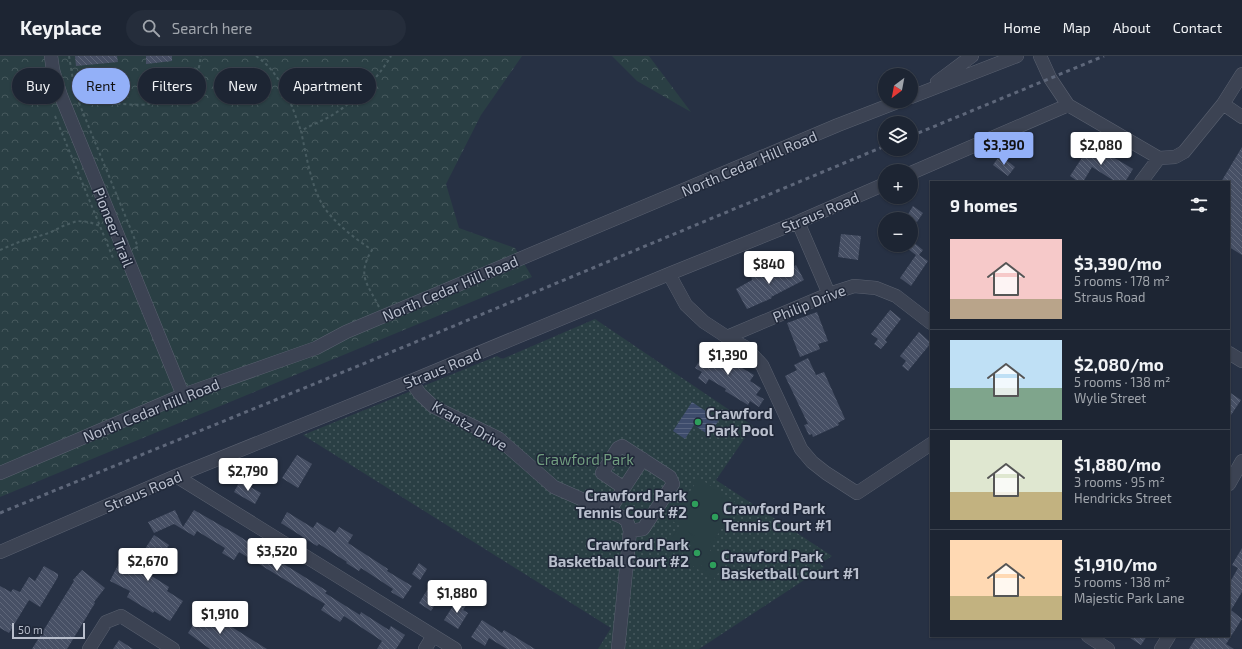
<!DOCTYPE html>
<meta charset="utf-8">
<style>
:root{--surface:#1d2533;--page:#252d3b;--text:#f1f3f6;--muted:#a0a5ac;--line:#3b424e;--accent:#93b0f8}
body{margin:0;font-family:"Exo 2",sans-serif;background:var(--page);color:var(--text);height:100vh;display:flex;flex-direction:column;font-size:15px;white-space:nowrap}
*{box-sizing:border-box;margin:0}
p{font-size:13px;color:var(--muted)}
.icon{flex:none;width:22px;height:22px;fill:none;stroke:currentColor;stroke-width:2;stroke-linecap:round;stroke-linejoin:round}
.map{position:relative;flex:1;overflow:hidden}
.details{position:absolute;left:930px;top:125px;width:300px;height:456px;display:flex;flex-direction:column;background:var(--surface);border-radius:0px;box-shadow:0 1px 3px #0004,0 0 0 1px var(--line)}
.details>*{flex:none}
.hud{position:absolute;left:12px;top:12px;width:380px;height:36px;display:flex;gap:8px}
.needle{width:26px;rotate:212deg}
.controls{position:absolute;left:878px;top:12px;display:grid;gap:8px}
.controls a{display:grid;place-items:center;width:40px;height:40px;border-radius:50%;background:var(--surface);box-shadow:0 1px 3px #0004,0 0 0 1px var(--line);font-size:20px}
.scale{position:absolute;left:12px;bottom:10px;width:73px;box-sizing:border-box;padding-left:4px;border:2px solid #b9bfcd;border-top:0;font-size:11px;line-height:14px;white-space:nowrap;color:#b9bfcd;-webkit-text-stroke:3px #202839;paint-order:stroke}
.price{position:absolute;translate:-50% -34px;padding:0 9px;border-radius:4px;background:#fff;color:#222;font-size:13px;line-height:26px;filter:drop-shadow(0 1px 2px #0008)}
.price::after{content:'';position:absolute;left:50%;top:24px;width:12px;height:9px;margin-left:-6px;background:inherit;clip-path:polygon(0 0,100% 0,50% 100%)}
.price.active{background:var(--accent);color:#111}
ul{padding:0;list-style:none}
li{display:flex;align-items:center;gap:12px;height:100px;padding:0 20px}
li+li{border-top:1px solid var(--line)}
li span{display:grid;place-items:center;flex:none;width:112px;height:80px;border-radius:0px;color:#555}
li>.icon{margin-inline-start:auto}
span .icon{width:48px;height:48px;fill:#fffc;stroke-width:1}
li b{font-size:17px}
h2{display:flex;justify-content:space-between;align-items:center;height:48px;padding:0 20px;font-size:17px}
.pill{padding:0 14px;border-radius:18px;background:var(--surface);box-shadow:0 1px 3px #0004,0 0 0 1px var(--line);font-size:14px;line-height:36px}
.pill.active{background:var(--accent);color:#111}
header{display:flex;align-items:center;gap:24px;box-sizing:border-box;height:56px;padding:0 20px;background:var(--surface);border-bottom:1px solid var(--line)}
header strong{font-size:19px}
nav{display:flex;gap:22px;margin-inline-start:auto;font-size:14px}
.search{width:280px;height:36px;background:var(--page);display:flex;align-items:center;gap:10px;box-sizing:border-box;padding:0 14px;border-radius:22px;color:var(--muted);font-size:15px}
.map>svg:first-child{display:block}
.grass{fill:url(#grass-dots)}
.forest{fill:url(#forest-crowns)}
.pitch{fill:#2a3f44}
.water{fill:url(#water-rules)}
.building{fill:url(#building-back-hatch)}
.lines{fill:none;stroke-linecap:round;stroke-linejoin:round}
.minor-casing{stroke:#5a6170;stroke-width:14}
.path{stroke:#485c61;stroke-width:2;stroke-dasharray:3 3;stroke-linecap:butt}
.minor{stroke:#3c4353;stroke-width:13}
.rail{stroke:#5e677a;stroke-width:3;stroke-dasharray:4 4;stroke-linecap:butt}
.leisure-dot{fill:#2e9e5b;stroke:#202839;stroke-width:1.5}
.labels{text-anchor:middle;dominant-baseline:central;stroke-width:3;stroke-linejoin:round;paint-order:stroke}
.street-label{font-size:15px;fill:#b9bfcd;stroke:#202839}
.poi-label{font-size:15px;font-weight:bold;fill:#b9bfcd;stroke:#202839;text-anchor:start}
.park-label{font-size:15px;fill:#719d7f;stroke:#202839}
</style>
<header>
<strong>Keyplace</strong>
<div class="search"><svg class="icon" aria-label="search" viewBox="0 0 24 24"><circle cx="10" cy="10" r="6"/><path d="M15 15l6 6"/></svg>Search here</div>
<nav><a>Home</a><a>Map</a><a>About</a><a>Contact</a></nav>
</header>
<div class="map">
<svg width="1242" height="593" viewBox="0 0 1242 593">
<defs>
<pattern id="grass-dots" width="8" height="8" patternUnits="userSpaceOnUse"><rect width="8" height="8" fill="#2a3f44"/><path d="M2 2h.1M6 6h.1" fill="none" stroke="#47595e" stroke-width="1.8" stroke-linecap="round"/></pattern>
<pattern id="forest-crowns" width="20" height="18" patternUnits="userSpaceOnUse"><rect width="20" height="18" fill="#2a3f44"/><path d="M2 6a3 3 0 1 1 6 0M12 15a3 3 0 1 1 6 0" fill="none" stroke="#47595e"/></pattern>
<pattern id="water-rules" width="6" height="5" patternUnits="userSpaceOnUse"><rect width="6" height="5" fill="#3e4c6c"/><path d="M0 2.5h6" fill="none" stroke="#586480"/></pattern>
<pattern id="building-back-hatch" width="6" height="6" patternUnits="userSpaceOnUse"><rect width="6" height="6" fill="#475065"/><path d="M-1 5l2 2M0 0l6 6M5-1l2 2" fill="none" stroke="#5f677a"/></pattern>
</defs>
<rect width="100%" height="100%" fill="#273144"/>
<path class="grass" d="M 595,263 L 753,370 L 716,424 L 832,500 L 820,508 L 824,511 L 699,593 L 598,593 L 611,572 L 303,379 L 497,300 L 502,303 Z"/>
<path class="forest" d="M 0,0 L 522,0 L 481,59 L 446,128 L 459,172 L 515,192 L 532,221 L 0,441 Z
M 612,0 L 649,0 L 691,56 L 637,25 Z"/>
<path class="pitch" d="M 699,422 L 738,448 L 710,490 L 712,492 L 697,513 L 682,502 L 696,481 L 687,475 L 694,481 L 680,501 L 665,491 L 680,470 L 671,464 Z
M 713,493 L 728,503 L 713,524 L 698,514 Z"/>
<path class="water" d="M 692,346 L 719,364 L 709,379 L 694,369 L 685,383 L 673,375 Z"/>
<path class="building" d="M 75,0 L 117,0 L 118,6 L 76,10 Z
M 146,0 L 172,0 L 172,5 L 146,8 Z
M 1091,88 L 1133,113 L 1125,126 L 1116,126 L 1092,111 L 1083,126 L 1079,126 L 1070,120 Z
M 1242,91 L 1242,199 L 1229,191 L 1229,126 L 1221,126 Z
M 1000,99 L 1015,111 L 1008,120 L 993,109 Z
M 913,150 L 923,157 L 917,166 L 907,160 Z
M 841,178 L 861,180 L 858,204 L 838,201 Z
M 913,186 L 923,194 L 919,199 L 928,205 L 911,230 L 900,222 L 916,199 L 908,193 Z
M 781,209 L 784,215 L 796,209 L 804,224 L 771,241 L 772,242 L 747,253 L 736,233 L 752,224 L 751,220 L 762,216 L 763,218 Z
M 890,254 L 901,263 L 885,284 L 887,286 L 881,293 L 874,288 L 878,283 L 871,278 Z
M 817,256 L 828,285 L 818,288 L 820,293 L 800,301 L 787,267 Z
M 919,276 L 931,287 L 908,315 L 902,310 L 906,305 L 900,300 Z
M 710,288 L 739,306 L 737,309 L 754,319 L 750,325 L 761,332 L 756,339 L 764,343 L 759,351 L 750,345 L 748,349 L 725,335 L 726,333 L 709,323 L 706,328 L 698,322 L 702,316 L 695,312 Z
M 808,302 L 816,319 L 824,316 L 845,363 L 838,367 L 839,369 L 813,381 L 812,378 L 809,379 L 804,369 L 808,368 L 785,320 L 797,314 L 794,309 Z
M 1229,336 L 1241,344 L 1229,362 Z
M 297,399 L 312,408 L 298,432 L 282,422 Z
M 240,425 L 261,437 L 255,448 L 234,436 Z
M 175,454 L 183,471 L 194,454 L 234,477 L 327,535 L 325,537 L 360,559 L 361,556 L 389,574 L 391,570 L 405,579 L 396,593 L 377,593 L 382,585 L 344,560 L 340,566 L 321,554 L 325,548 L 239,496 L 234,504 L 222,497 L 225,492 L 197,475 L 194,480 L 174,468 L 154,477 L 148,466 Z
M 287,456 L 313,472 L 317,466 L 335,477 L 339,471 L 353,479 L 348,487 L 388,513 L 387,515 L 412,530 L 403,543 L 391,536 L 393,533 L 361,512 L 359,515 L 346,507 L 347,506 L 319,488 L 317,490 L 281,467 Z
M 154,479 L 169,489 L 150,519 L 169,531 L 167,535 L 183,545 L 170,565 L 154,555 L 153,557 L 127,541 L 130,535 L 110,525 L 121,503 L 134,510 Z
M 1242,492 L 1242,536 L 1231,554 L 1242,563 L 1226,588 L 1234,593 L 1189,593 L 1197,580 L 1229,580 L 1229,528 L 1238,512 L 1232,509 Z
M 419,507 L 427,513 L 420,524 L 412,518 Z
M 44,510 L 58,518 L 58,521 L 40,551 L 29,544 L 9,577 L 0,572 L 0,530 L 11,536 L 13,533 L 20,536 L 29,521 L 35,525 Z
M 82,514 L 105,532 L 94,546 L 95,547 L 67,593 L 32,593 L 74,525 L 73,524 Z
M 429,531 L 441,539 L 431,555 L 419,547 Z
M 458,542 L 467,548 L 463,554 L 468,557 L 458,573 L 444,564 Z
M 201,556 L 217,566 L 219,563 L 267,593 L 210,593 L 188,577 Z
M 482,564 L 502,577 L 504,574 L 535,593 L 507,593 L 489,582 L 485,590 L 471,581 Z
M 1127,580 L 1147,580 L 1141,589 Z
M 119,584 L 133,593 L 113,593 Z"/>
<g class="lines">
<defs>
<path id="minor" d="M 51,0 L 53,14 L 61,40 L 183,339
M 1040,0 L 1050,22 L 1068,49 L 1159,102
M 937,26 L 972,0
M 911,41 L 1017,0
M 1223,48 L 1242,61
M 911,117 L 1068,49
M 1141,126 L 1159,102 L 1175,101 L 1184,96 L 1223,48 L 1242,18
M 798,166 L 829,238
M 669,218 L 686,249 L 704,266 L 727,281 L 745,291 L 762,309 L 801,393 L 812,406 L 826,417 L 857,437 L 931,388
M 727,281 L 829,238 L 854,230 L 876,232 L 896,240 L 931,267
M 1229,297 L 1242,305
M 411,325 L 420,338 L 434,351 L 498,382 L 554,431 L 622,461 L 627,465 L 630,475 L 618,593
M 0,417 L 183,339 L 316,292 L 346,276 L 838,69 L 900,45
M 176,420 L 455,593
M 1229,428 L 1242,405
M 624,432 L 643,403
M 609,455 L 624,432 L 602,417 L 618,392 L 622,390 L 670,421 L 673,428 L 643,473 L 630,475
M 0,496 L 176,420 L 411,325 L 669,218 L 798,166 L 885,128
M 1088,580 L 1108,593
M 89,593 L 106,566 L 121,560 L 173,593
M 425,593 L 433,580
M 1161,593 L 1169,580"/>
</defs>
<use href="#minor" class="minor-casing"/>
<path class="path" d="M 69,0 L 74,30 L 79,47
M 256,0 C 281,17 291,47 301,75
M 55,60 L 113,202 L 115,201
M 135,192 L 138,191 L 79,47 C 89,41 101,45 112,47 C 122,48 139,50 148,48 C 165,46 189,33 197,18 C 199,13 200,5 201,0
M 0,194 L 19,186 L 49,177 L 63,170 L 77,165 L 89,166 L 100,170
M 379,251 C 368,228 356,220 372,194 C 356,183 338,170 326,154 C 312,136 306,98 301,75 C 312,68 326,64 337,56 C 358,42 378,22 391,0"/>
<use href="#minor" class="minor"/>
<path class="rail" d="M 911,80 L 1104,0
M 0,457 L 370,305 L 885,90"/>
</g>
<g class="leisure-dot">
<circle cx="698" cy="366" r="4"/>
<circle cx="695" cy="448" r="4"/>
<circle cx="715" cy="461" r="4"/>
<circle cx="697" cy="497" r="4"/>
<circle cx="713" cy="509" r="4"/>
</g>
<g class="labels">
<g class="street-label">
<text transform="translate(749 107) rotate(-23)">North Cedar Hill Road</text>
<text transform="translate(820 156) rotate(-23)">Straus Road</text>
<text transform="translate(114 171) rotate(68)">Pioneer Trail</text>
<text transform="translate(450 232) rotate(-23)">North Cedar Hill Road</text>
<text transform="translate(809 247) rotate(-22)">Philip Drive</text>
<text transform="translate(442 312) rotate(-22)">Straus Road</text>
<text transform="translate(151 354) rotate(-22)">North Cedar Hill Road</text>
<text transform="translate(470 369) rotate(30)">Krantz Drive</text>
<text transform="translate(143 435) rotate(-23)">Straus Road</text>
</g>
<g class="poi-label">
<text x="706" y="357">Crawford<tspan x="706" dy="17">Park Pool</tspan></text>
<text x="687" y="439" text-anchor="end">Crawford Park<tspan x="687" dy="17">Tennis Court #2</tspan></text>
<text x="723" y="452">Crawford Park<tspan x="723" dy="17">Tennis Court #1</tspan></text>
<text x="689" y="488" text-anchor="end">Crawford Park<tspan x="689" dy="17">Basketball Court #2</tspan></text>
<text x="721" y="500">Crawford Park<tspan x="721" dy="17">Basketball Court #1</tspan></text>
</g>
<g class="park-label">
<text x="585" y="403">Crawford Park</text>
</g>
</g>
</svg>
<div class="controls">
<a><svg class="needle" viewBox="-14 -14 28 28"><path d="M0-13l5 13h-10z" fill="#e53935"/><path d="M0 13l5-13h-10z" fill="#a0a5ac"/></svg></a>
<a><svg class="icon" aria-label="layers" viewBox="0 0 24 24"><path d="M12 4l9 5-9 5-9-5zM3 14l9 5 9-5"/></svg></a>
<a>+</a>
<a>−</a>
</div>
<div class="scale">50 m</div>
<b class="price active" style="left:1004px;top:110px">$3,390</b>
<b class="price" style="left:1101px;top:110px">$2,080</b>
<b class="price" style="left:769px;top:229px">$840</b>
<b class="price" style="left:728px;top:320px">$1,390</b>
<b class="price" style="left:248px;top:436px">$2,790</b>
<b class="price" style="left:277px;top:516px">$3,520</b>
<b class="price" style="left:148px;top:526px">$2,670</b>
<b class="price" style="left:457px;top:558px">$1,880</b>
<b class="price" style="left:220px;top:579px">$1,910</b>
<div class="hud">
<a class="pill">Buy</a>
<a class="pill active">Rent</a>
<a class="pill">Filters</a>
<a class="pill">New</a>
<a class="pill">Apartment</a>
</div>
<section class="details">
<h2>9 homes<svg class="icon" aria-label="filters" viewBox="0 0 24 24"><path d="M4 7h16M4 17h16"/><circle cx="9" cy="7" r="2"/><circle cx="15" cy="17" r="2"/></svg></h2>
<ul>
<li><span style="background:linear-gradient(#f6c9c9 75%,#b9a48a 0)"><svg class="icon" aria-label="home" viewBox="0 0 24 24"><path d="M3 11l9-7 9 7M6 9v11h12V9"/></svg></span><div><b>$3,390/mo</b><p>5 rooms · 178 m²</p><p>Straus Road</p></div></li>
<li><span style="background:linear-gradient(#bfe0f5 60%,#7fa58c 0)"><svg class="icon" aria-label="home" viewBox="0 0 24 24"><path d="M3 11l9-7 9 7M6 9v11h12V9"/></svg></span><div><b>$2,080/mo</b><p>5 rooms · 138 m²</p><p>Wylie Street</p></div></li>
<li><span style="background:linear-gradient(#dfe7d0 65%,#c2b280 0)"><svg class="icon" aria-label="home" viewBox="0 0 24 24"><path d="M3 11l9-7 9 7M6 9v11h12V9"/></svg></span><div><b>$1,880/mo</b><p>3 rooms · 95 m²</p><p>Hendricks Street</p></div></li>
<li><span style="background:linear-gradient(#ffd9b3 70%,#c2b280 0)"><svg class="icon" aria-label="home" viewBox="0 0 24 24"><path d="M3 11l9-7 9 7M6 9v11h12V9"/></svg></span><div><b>$1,910/mo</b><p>5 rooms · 138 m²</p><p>Majestic Park Lane</p></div></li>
</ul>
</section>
</div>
